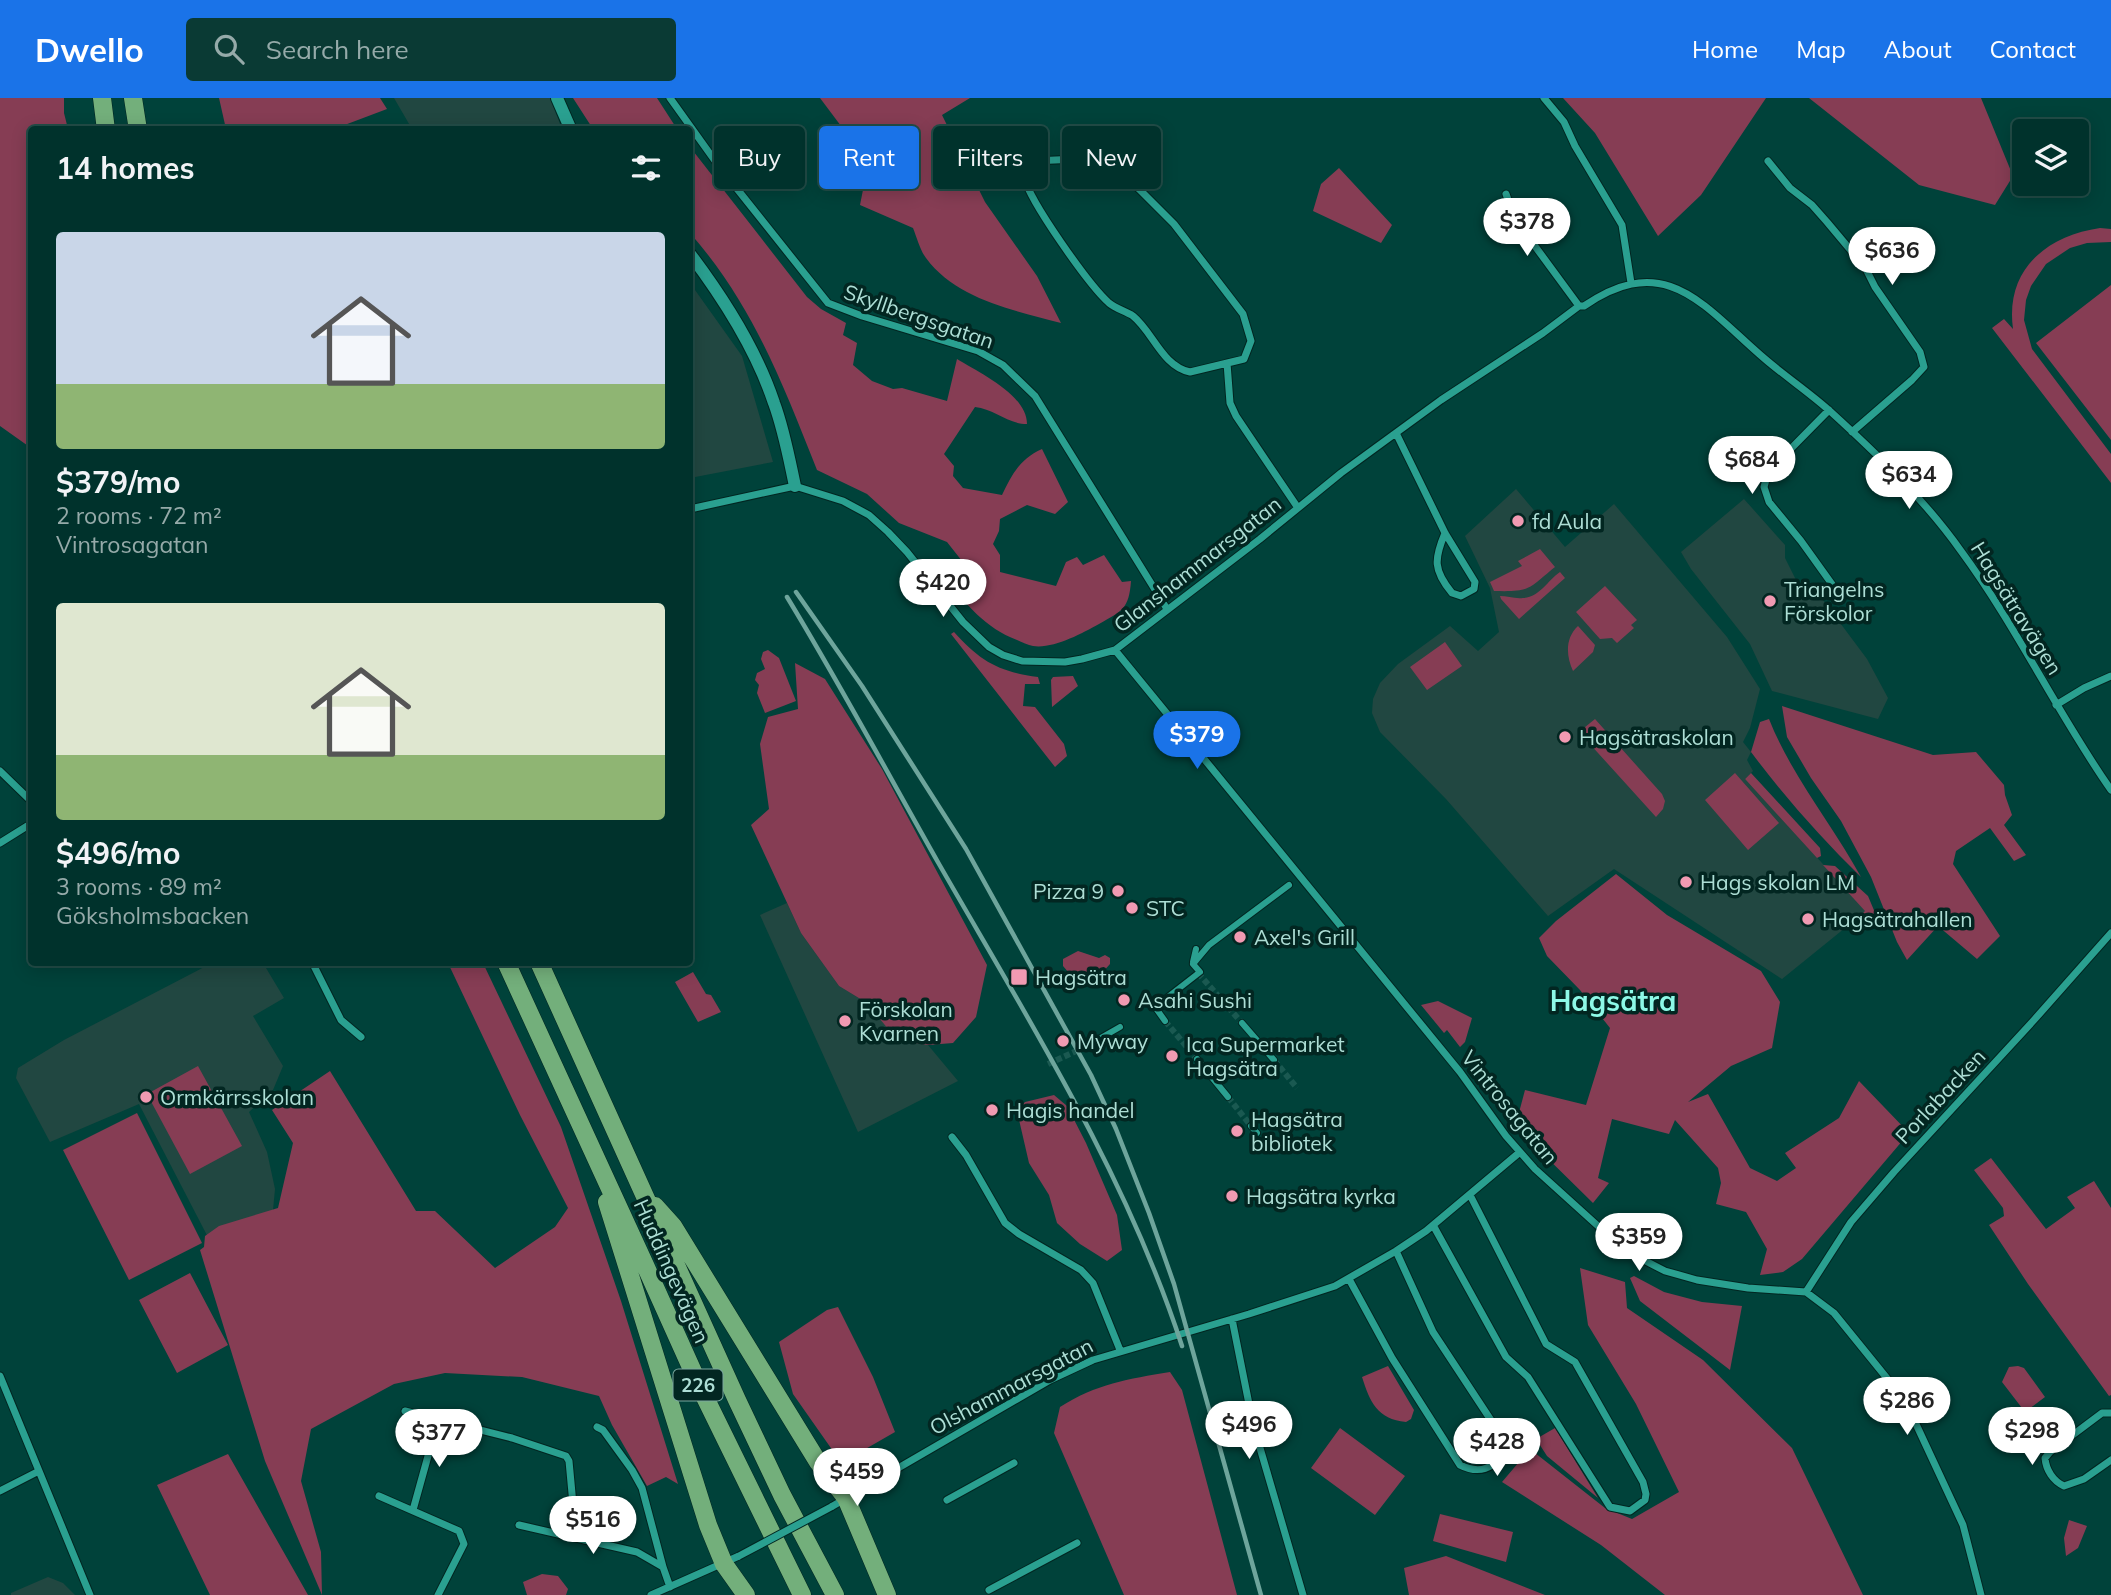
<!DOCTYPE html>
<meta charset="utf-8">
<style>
:root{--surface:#00322c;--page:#0a3a34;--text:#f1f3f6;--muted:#95aaa9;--line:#224d48;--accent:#1a73e8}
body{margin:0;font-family:Mulish,sans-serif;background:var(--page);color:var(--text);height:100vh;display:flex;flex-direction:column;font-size:26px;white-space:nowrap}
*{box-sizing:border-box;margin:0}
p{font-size:23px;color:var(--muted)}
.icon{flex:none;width:38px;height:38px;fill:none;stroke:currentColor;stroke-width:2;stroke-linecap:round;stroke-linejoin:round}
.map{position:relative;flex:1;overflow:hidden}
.panel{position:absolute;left:28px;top:28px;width:665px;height:840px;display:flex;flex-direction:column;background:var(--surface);border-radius:7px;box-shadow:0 4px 18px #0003,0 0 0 2px var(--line)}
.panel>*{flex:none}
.banner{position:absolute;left:714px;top:28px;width:665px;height:63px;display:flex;gap:14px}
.buttons{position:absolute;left:2012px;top:21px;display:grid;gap:14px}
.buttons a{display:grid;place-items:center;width:77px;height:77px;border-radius:7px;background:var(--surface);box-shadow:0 4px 18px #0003,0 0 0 2px var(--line);font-size:35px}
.price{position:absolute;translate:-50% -60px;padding:0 16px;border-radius:24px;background:#fff;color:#222;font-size:23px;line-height:46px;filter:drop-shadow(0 2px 4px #0008)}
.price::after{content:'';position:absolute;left:50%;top:42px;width:21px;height:16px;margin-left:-10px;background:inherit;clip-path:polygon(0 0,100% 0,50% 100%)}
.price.active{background:var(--accent);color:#fff}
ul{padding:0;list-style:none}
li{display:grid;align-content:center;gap:14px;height:371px;padding:0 28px}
li span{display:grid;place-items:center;height:217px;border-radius:7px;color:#555}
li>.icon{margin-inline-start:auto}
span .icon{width:126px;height:126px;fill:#fffc;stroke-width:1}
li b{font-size:30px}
h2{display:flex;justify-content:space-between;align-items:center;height:84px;padding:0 28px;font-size:30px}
.tag{padding:0 24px;border-radius:7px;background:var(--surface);box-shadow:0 4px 18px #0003,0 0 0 2px var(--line);font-size:24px;line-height:63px}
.tag.active{background:var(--accent);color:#fff}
header{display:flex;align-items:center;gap:42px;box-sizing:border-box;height:98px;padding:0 35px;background:var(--accent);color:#fff}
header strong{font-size:33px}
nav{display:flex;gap:38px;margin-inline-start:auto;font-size:24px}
.search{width:490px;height:63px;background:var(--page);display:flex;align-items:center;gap:18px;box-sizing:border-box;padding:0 24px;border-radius:7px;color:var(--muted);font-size:26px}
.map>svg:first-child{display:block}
.built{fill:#214741}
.green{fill:#863d54}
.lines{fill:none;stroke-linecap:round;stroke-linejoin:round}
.pedestrian-tunnel{stroke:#1a5951;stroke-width:6;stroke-dasharray:6 3;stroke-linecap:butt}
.pedestrian-casing{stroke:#022621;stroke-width:8}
.minor-casing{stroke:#022621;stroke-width:9}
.tertiary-casing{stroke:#022621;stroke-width:14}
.primary-casing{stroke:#022621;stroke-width:19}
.pedestrian{stroke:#2aa090;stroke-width:6}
.minor{stroke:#2aa090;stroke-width:7}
.tertiary{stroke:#2aa090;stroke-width:12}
.primary{stroke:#73af7b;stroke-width:18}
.rail{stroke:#6ea59c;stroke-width:4.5}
.minor-bridge-casing{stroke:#022621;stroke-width:9;stroke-linecap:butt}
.minor-bridge{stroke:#2aa090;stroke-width:7}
.poi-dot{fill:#f19ab2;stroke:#022621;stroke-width:2.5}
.labels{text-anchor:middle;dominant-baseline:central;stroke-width:7;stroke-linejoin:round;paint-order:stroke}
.shield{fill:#022621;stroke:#7aa79f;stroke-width:2}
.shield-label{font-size:19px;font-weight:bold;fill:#added5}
.street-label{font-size:21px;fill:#added5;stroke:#022621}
.poi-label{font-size:21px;fill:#added5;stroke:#022621;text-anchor:start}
.district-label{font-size:28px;font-weight:bold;fill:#8df9e7;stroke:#022621}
</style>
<header>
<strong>Dwello</strong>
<div class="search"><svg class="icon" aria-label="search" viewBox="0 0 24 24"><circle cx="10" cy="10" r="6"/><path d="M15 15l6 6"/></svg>Search here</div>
<nav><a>Home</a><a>Map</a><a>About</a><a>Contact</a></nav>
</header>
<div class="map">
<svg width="2111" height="1497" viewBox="0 0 2111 1497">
<rect width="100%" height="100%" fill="#00423a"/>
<path class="built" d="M 394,0 L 550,0 L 562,31 L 412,31 Z
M 690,185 L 742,258 L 773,364 L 690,380 Z
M 1516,391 L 1565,449 L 1614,406 L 1727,539 L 1760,591 L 1750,630 L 1743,644 L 1751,654 L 1747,662 L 1753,673 L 1745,681 L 1866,813 L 1782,881 L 1614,771 L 1548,818 L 1446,701 L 1380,634 L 1372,615 L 1373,601 L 1380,585 L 1398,566 L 1450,528 L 1478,553 L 1499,534 L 1490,490 L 1465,438 Z
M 1744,401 L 1785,447 L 1785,460 L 1800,490 L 1817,494 L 1867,561 L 1888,600 L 1878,621 L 1772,593 L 1750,546 L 1691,471 L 1681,454 Z
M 787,805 L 801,835 L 839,888 L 867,905 L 897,941 L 928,947 L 958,983 L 858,1034 L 760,817 Z
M 212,865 L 263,865 L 284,900 L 253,918 L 283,968 L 273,992 L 249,1014 L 267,1054 L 275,1091 L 273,1112 L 211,1145 L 139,1006 L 50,1044 L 16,980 L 18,970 L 64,942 Z
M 48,1479 L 63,1485 L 75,1497 L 11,1497 L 11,1495 Z"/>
<path class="green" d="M 0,0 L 64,0 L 64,15 L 68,31 L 32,32 L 31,350 L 0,328 Z
M 219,0 L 380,0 L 387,11 L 334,31 L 226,31 Z
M 573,0 L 657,0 L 677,31 L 593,31 Z
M 820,0 L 970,0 L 942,17 L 985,104 L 1037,178 L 1061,225 C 1014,212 957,202 926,160 C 920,152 917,140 913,130 L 860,107 L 873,41 L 844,32 Z
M 1563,0 L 1766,0 L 1701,97 L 1658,138 L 1595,35 Z
M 1809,0 L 1981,0 L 2013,78 L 1995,107 L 1919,87 Z
M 690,49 L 807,199 L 821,211 L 846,225 L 843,237 L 857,245 L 853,267 L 872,283 L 893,291 L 902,290 L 947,303 L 957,261 C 980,275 1027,297 1027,326 C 1008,326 994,311 975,309 L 944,356 L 954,368 L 953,378 L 963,390 L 1002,397 C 1012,376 1020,361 1042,351 L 1068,404 L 1055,416 L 1027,407 L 1000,421 L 999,433 L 993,446 L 1000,457 L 1000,474 L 1056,488 L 1066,464 L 1077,459 L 1083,467 L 1104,457 L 1122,484 L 1131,483 C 1129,511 1122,513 1099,526 C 1081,536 1053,551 1033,548 C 1028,547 1022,544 1017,542 C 985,530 967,506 944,481 L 962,463 L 947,444 L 899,425 L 867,396 L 817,372 C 782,284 753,207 690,135 Z
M 1339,70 L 1392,127 L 1381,145 L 1313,113 L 1321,86 Z
M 2100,130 L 2111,131 L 2111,144 L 2087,145 L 2070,150 L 2046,166 L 2031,188 L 2026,202 L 2024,222 L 2032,251 L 2111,356 L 2111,385 L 1992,230 L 2004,221 L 2013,231 C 2005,172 2046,138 2100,130 Z
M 2111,187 L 2111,342 L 2036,245 Z
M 1540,451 L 1555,469 C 1528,491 1531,494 1494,493 L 1490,484 L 1522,468 L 1518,463 Z
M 1560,474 L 1565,480 L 1519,521 L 1501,501 L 1500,498 C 1507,498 1515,501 1523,500 C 1540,499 1547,483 1560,474 Z
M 1605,488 L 1637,522 L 1631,527 L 1634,530 L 1617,545 L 1612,540 L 1600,541 L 1576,514 Z
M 1578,528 L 1595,547 L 1593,554 L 1573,573 C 1566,558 1565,540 1578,528 Z
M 954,534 C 980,563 999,574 1038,579 L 1040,586 L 1025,586 L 1023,608 L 1035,609 L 1064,646 L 1067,658 L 1055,669 L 951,536 Z
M 1445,544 L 1462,568 L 1427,592 L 1410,569 Z
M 768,552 L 779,560 L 796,603 L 765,615 L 757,595 L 759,587 L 755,582 L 757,575 L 765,571 L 761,561 L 763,554 Z
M 795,565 L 825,581 L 882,671 L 987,867 L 976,919 L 953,945 L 928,947 L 897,942 L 867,905 L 839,888 L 801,835 L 751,727 L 769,711 L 760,646 L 768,619 L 798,611 Z
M 1073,578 L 1078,588 L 1052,609 L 1051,582 L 1053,579 Z
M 1782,608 L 1933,657 L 1976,654 L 2004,687 L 2005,697 L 2012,717 L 2004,727 L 2026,757 L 2014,763 L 1990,730 L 1956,753 L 1953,766 L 2000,838 L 1977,861 L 1938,828 L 1907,862 L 1897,844 L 1871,779 L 1841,723 L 1811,680 L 1787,639 Z
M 1595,621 L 1662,696 L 1665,703 L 1663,711 L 1656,719 L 1579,634 Z
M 1769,621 C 1791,677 1832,726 1861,779 C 1821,740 1784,698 1751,654 L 1760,624 Z
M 1735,675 L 1779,725 L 1748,752 L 1705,702 Z
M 1751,675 L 1820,750 L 1821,758 L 1817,760 L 1745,681 Z
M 1823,767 L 1835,768 L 1868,798 L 1881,829 L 1863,815 L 1865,813 Z
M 1616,776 L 1667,817 L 1761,873 L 1780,904 L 1772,950 L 1731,968 L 1688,1004 L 1708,996 L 1750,1070 L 1777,1083 L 1796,1070 L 1785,1055 L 1839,1020 L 1859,983 L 1909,1035 L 1802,1161 L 1783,1174 L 1760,1177 L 1767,1151 L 1746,1114 L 1716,1106 L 1721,1085 L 1718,1070 L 1675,1022 L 1669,1036 L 1612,1021 L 1598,1080 L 1609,1085 L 1593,1105 L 1533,1046 L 1517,1022 L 1525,992 L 1586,1007 L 1610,930 L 1580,892 L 1547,858 L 1539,840 L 1556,823 Z
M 1078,853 L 1099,860 L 1105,857 L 1110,860 L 1110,866 L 1092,886 L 1082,885 L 1069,891 L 1065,884 L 1069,875 L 1063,868 L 1063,861 Z
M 448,865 L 483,865 L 561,1029 L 621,1203 L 678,1386 L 666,1379 L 647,1388 L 612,1327 L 599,1298 L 522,1279 L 445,1275 L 394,1286 L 311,1331 L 301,1383 L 321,1454 L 322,1497 L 265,1363 L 200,1152 L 204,1149 L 205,1138 L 219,1128 L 278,1110 L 293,1045 L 272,1012 L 330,973 L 416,1113 L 435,1113 L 495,1170 L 555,1129 L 568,1110 L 520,1017 Z
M 693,874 L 706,896 L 711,897 L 721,914 L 698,924 L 675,884 Z
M 1438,903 L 1472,920 L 1465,944 L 1460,949 L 1447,932 L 1444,935 L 1421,907 Z
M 198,968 L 242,1048 L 190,1076 L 147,996 Z
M 1054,997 L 1067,1008 L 1086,1045 L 1117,1117 L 1122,1152 L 1107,1163 L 1080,1146 L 1057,1125 L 1049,1097 L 1029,1065 L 1017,1013 L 1025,1004 Z
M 137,1015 L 202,1145 L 129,1182 L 63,1052 Z
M 1991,1060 L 2046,1131 L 2075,1110 L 2067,1099 L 2094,1083 L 2111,1110 L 2111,1297 L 2109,1298 L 2028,1186 L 1989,1127 L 2004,1118 L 2003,1110 L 1974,1072 Z
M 1580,1170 L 1625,1184 L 1627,1210 L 1703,1262 L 1792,1350 L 1863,1497 L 1665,1497 L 1601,1447 L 1502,1384 L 1530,1351 L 1605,1410 L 1632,1421 L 1679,1394 L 1636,1306 L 1588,1227 Z
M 190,1175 L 228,1247 L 177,1275 L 139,1202 Z
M 1634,1178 L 1664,1194 L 1702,1204 L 1742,1208 L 1730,1272 L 1640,1203 L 1630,1180 Z
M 838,1209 L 873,1279 L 895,1334 L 862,1353 L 833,1353 L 793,1296 L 779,1244 L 827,1212 Z
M 1388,1268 L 1414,1312 L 1411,1321 L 1406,1324 C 1377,1321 1370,1304 1362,1279 Z
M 2018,1268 L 2024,1270 L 2045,1299 L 2025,1314 L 2002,1284 L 2009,1269 Z
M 1170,1274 L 1182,1292 L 1237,1497 L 1124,1497 L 1054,1335 L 1060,1309 C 1096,1286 1128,1281 1170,1274 Z
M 1340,1330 L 1405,1378 L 1375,1417 L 1311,1370 Z
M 1555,1330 L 1598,1400 L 1547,1358 L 1536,1341 Z
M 228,1356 L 308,1497 L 210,1497 L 157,1387 Z
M 1440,1416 L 1513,1434 L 1506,1464 L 1433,1443 Z
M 2069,1422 L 2087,1428 L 2078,1450 L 2066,1458 L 2064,1440 Z
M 1446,1458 L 1545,1497 L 1409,1497 L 1404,1470 Z
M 542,1476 L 558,1478 L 568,1491 L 566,1497 L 527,1497 L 523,1484 Z"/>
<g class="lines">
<path class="pedestrian-tunnel" d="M 1198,875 L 1242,925
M 1165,923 L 1197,961
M 1274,962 L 1297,990
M 1048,966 L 1085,949
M 1228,999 L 1251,1028"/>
<defs>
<path id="pedestrian" d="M 1193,864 L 1196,851
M 1193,866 L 1209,847 L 1289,787
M 1165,923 L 1155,909 L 1200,874 L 1193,866
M 1242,925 L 1274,962
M 1085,949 L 1120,929
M 1197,961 L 1228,999
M 1251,1028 L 1257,1035"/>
<path id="minor" d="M 670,0 L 718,67 L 828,205 L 862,218 L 978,253 L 1003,267 L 1035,298 L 1167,511
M 1544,0 L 1564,24 L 1575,48 L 1622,127 L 1631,185
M 1101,60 L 1139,91 L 1174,126 L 1243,216 L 1251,243 L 1244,261 L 1190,274 C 1162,268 1153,234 1133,218 C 1126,213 1116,211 1109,205 C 1089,187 1030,104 1024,79 C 1024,77 1024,69 1025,68 L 1032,63 Z
M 1768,63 L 1790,90 L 1812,107 L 1827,124 L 1853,155 L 1859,157 L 1875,189 L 1920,254 L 1924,269 L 1912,282 L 1852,334
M 1506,96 L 1515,121 L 1579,208
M 1227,265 L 1230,305 L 1236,318 L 1298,410
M 1829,312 L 1768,374 L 1764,389 L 1769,404 L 1801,443 L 1834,489
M 1396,335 L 1445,435 L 1475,484 L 1474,491 L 1461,498 L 1452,495 C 1433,472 1434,461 1445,435
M 690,411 L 795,388 L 843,403 L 869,417 L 888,434 L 907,454 L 963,524 L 989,549 L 1003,557 L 1022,563 L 1065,564 L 1082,561 L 1115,552 L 1260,441 L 1341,375 L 1441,302 L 1543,235 L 1579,208 L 1584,208 C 1667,151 1704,209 1765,261 C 1786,279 1810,295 1831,314 C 1877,356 1925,402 1961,453 C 2017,529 2057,615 2111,692
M 1115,552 L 1460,974 L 1506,1038 L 1535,1071 L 1619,1147 L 1634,1157 L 1665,1173 L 1697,1182 L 1748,1190 L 1806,1194 L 1834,1215 L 1903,1300 L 1916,1326 L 1963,1427 L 1981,1497
M 2056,607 L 2084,590 L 2111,578
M 0,673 L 32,704
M 0,745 L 32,725
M 312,864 L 341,922 L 361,939
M 952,1039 L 966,1057 L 1005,1125 L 1019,1136 L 1081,1172 L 1093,1185 L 1120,1252
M 1433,1127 L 1506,1259 L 1528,1279 L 1610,1409 L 1630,1413 L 1645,1402 L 1646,1396 L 1643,1384 L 1575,1264 L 1546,1246 L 1470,1097
M 1349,1181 L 1392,1260 L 1460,1367 C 1480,1377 1494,1371 1506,1352 L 1504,1342 L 1433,1234 L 1396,1153
M 1806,1194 L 1851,1124 L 1894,1074 L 2034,922 L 2111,835
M 1232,1221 L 1253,1326 L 1303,1497
M 0,1278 L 90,1497
M 405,1313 L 512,1340 L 566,1358 L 569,1363 L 574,1417 L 568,1438
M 2111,1315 L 2102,1315 L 2050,1354 L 2045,1360 C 2046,1372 2053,1383 2064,1388 L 2084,1381 L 2111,1362
M 597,1329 L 603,1332 L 632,1372 L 642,1390 L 663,1469
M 0,1393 L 39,1373
M 379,1398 L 459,1433 L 464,1446 L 438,1497
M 947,1402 L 1014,1365
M 831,1409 L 1050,1282 L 1093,1262 L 1249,1216 L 1335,1188 L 1396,1153 L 1426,1133 L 1520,1054
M 413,1412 L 438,1322
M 519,1427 L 637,1454 L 663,1469 L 670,1489
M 989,1492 L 1077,1445
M 651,1497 L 739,1458"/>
<path id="tertiary" d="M 557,0 L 571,32
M 690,156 C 724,201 756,251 774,305 C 784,332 789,360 795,388"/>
<path id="primary" d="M 102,0 L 106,32
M 133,0 L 138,32
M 506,864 L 645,1167 L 699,1287 L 802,1497
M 539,864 L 737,1302 L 782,1397 L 835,1497
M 607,1104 L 708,1427 L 724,1466 L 746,1497
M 655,1108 L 673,1128 L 818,1364 L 846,1400 L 887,1497"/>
</defs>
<use href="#pedestrian" class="pedestrian-casing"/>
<use href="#minor" class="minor-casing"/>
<use href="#tertiary" class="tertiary-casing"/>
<use href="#primary" class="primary-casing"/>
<use href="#pedestrian" class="pedestrian"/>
<use href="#minor" class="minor"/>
<use href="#tertiary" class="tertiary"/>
<use href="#primary" class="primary"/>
<path class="rail" d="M 796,494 L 862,588 L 966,751 L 1091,977 L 1116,1031 L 1149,1115 L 1174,1186 L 1261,1497
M 787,499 C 840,586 888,676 939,766 C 1028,921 1126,1076 1182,1248"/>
<defs>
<path id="minor-bridge" d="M 739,1458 L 831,1409"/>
</defs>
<use href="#minor-bridge" class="minor-bridge-casing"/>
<use href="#minor-bridge" class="minor-bridge"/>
</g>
<g class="poi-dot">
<circle cx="1518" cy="423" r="7"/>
<circle cx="1770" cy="503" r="7"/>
<circle cx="1565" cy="639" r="7"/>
<circle cx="1686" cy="784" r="7"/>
<circle cx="1118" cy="793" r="7"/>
<circle cx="1132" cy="810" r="7"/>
<circle cx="1808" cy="821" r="7"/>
<circle cx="1240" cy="839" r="7"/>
<rect x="1010" y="870" width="18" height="18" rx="3.5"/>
<circle cx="1124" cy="902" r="7"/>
<circle cx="845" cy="923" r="7"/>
<circle cx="1063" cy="943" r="7"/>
<circle cx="1172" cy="958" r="7"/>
<circle cx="146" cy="999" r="7"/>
<circle cx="992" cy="1012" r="7"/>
<circle cx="1237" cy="1033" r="7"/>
<circle cx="1232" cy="1098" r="7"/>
</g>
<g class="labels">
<rect class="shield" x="673.5" y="1271.5" width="49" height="31" rx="5"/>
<g class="shield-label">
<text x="698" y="1287">226</text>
</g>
<g class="street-label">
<text transform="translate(919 218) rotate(19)">Skyllbergsgatan</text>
<text transform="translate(1197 466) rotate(-38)">Glanshammarsgatan</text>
<text transform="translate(2017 510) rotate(58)">Hagsätravägen</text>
<text transform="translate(1940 998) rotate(-47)">Porlabacken</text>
<text transform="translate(1510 1009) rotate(51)">Vintrosagatan</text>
<text transform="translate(672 1173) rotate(66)">Huddingevägen</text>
<text transform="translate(1011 1288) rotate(-28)">Olshammarsgatan</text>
</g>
<g class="poi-label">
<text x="1532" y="423">fd Aula</text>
<text x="1784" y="491">Triangelns<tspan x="1784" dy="24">Förskolor</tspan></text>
<text x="1579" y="639">Hagsätraskolan</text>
<text x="1700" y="784">Hags skolan LM</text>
<text x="1104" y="793" text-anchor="end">Pizza 9</text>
<text x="1146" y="810">STC</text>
<text x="1822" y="821">Hagsätrahallen</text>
<text x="1254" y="839">Axel's Grill</text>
<text x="1035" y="879">Hagsätra</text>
<text x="1138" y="902">Asahi Sushi</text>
<text x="859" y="911">Förskolan<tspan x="859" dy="24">Kvarnen</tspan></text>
<text x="1077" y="943">Myway</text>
<text x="1186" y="946">Ica Supermarket<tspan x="1186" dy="24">Hagsätra</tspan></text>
<text x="160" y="999">Ormkärrsskolan</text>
<text x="1006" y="1012">Hagis handel</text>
<text x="1251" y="1021">Hagsätra<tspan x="1251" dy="24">bibliotek</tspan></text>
<text x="1246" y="1098">Hagsätra kyrka</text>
</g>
<g class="district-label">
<text x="1613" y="902">Hagsätra</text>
</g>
</g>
</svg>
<div class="buttons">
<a><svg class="icon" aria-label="layers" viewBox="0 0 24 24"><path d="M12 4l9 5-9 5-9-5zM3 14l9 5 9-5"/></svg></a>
</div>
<b class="price" style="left:1527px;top:160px">$378</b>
<b class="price" style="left:1892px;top:189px">$636</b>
<b class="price" style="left:1752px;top:398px">$684</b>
<b class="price" style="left:1909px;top:413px">$634</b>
<b class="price" style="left:943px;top:521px">$420</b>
<b class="price active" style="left:1197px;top:673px">$379</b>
<b class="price" style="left:1639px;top:1175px">$359</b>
<b class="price" style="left:1907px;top:1339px">$286</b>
<b class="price" style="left:1249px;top:1363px">$496</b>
<b class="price" style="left:2032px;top:1369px">$298</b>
<b class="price" style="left:439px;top:1371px">$377</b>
<b class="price" style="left:1497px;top:1380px">$428</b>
<b class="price" style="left:857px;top:1410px">$459</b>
<b class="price" style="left:593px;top:1458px">$516</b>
<div class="banner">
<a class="tag">Buy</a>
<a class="tag active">Rent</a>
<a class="tag">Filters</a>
<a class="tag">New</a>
</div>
<section class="panel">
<h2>14 homes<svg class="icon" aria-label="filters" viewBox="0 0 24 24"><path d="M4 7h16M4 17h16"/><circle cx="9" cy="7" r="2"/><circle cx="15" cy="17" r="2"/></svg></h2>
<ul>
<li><span style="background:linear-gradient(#c9d6e8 70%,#8fb573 0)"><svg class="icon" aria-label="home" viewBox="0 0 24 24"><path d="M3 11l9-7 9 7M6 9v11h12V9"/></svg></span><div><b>$379/mo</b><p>2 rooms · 72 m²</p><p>Vintrosagatan</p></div></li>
<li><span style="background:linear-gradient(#dfe7d0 70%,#8fb573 0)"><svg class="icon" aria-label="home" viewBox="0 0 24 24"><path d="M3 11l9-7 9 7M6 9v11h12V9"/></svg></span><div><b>$496/mo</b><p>3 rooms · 89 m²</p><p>Göksholmsbacken</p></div></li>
</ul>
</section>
</div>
